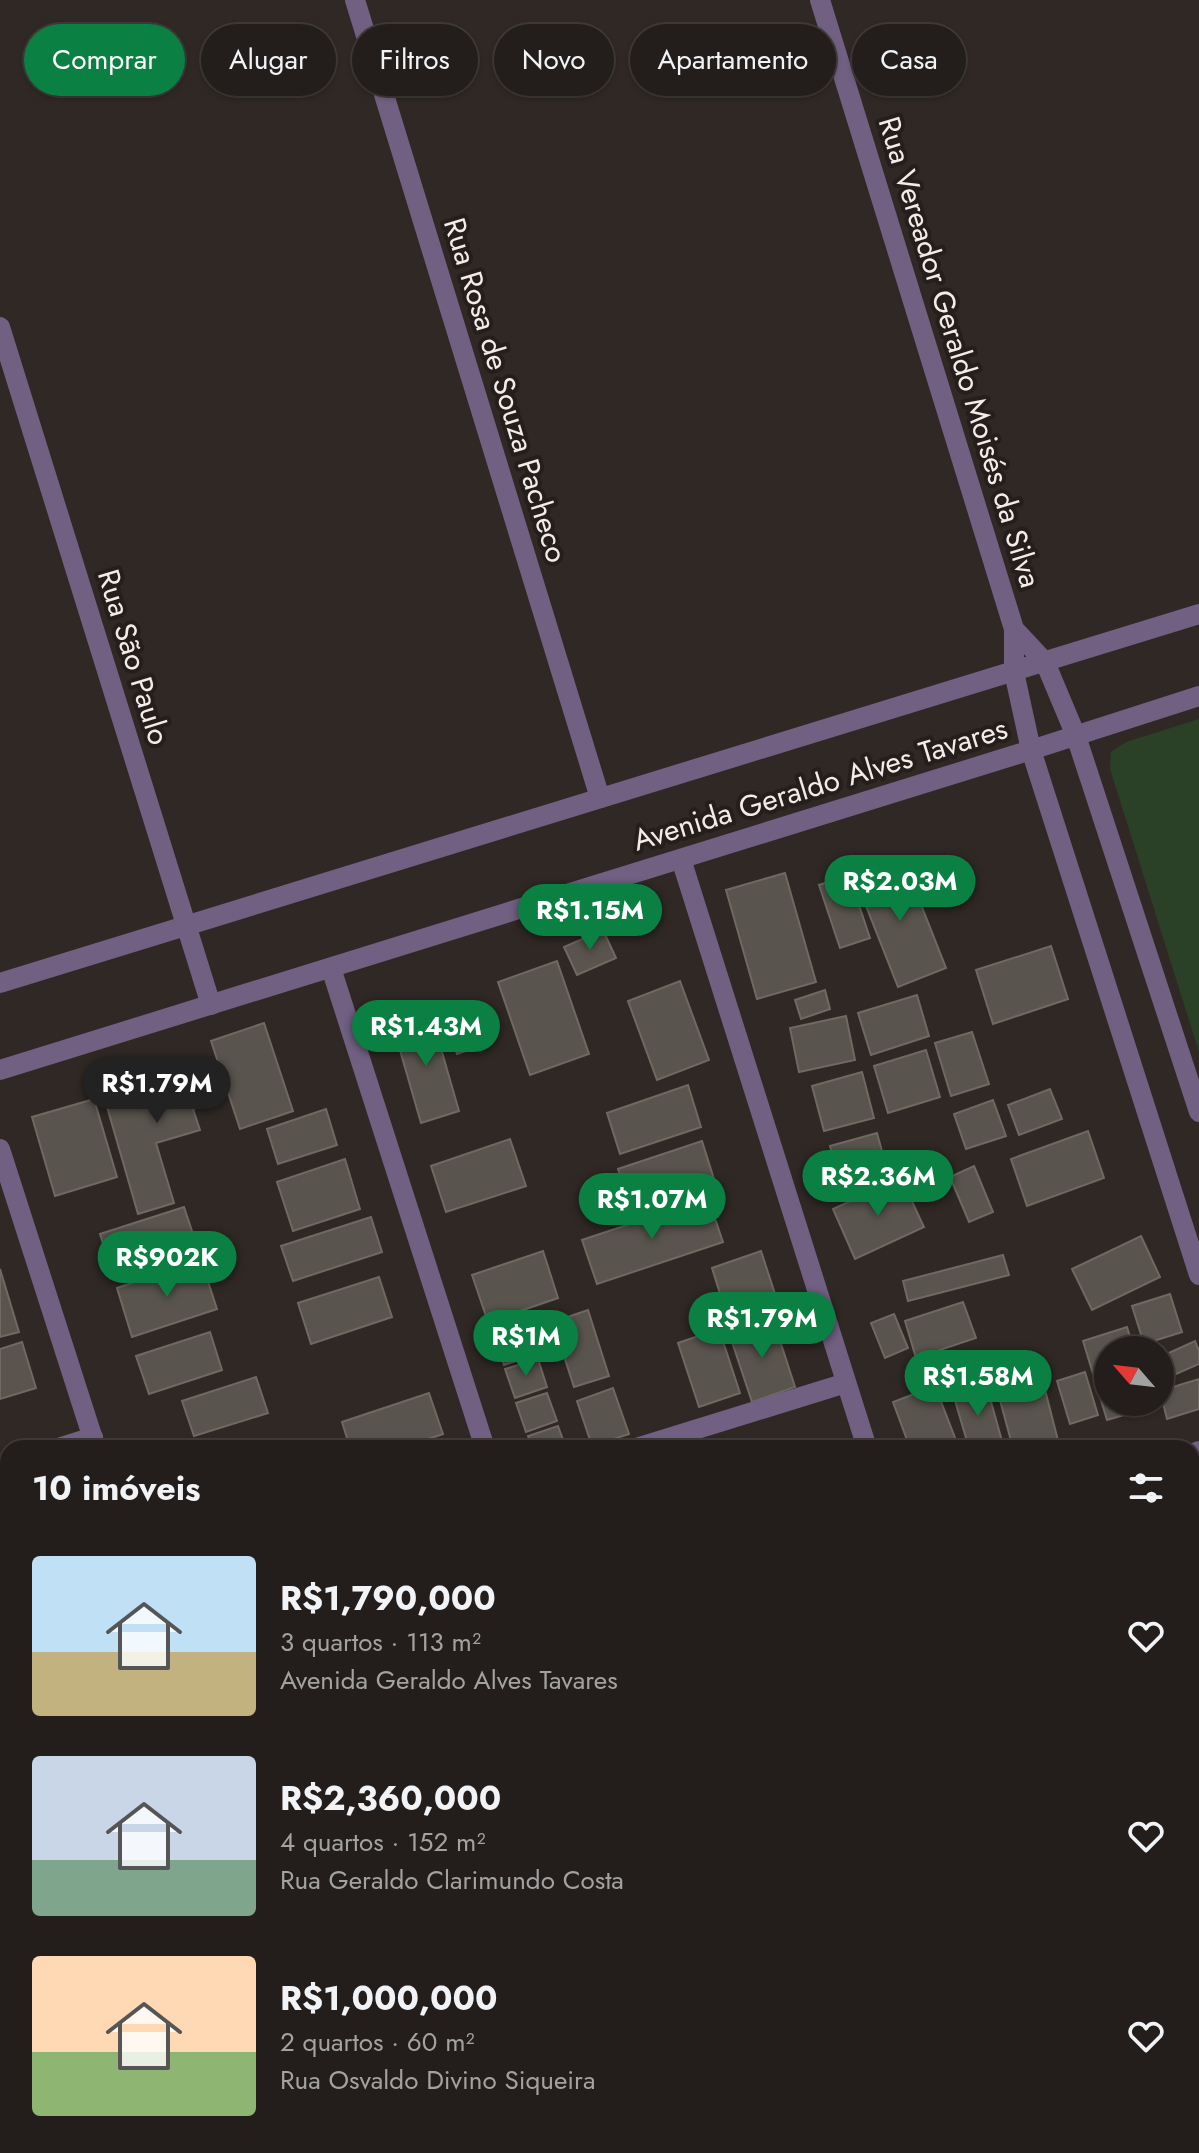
<!DOCTYPE html>
<html lang="pt">
<meta charset="utf-8">
<style>
:root{--surface:#231e1b;--page:#2b2724;--text:#f1f3f6;--muted:#a3a2a3;--line:#403c3a;--accent:#0b8043}
body{margin:0;font-family:Jost,sans-serif;background:var(--page);color:var(--text);height:100vh;display:flex;flex-direction:column;font-size:30px;white-space:nowrap}
*{box-sizing:border-box;margin:0}
p{font-size:26px;color:var(--muted)}
.icon{flex:none;width:44px;height:44px;fill:none;stroke:currentColor;stroke-width:2;stroke-linecap:round;stroke-linejoin:round}
.map{position:relative;flex:1;overflow:hidden}
.side{position:absolute;left:0px;top:1440px;width:1200px;height:714px;display:flex;flex-direction:column;background:var(--surface);border-radius:24px 24px 0 0;box-shadow:0 2px 6px #0004,0 0 0 2px var(--line)}
.side>*{flex:none}
.top-card{position:absolute;left:24px;top:24px;width:1152px;height:72px;display:flex;gap:16px}
.needle{width:52px;rotate:298deg}
.controls{position:absolute;left:1094px;top:1336px;display:grid;gap:16px}
.controls a{display:grid;place-items:center;width:80px;height:80px;border-radius:50%;background:var(--surface);box-shadow:0 2px 6px #0004,0 0 0 2px var(--line);font-size:40px}
.price{position:absolute;translate:-50% -68px;padding:0 18px;border-radius:28px;background:var(--accent);color:#fff;font-size:26px;line-height:52px;filter:drop-shadow(0 2px 4px #0008)}
.price::after{content:'';position:absolute;left:50%;top:48px;width:24px;height:18px;margin-left:-12px;background:inherit;clip-path:polygon(0 0,100% 0,50% 100%)}
.price.active{background:#222;color:#fff}
ul{padding:0;list-style:none}
li{display:flex;align-items:center;gap:24px;height:200px;padding:0 32px}
li span{display:grid;place-items:center;flex:none;width:224px;height:160px;border-radius:8px;color:#555}
li>.icon{margin-inline-start:auto}
span .icon{width:96px;height:96px;fill:#fffc;stroke-width:1}
li b{font-size:34px}
h2{display:flex;justify-content:space-between;align-items:center;height:96px;padding:0 32px;font-size:34px}
.chip{padding:0 28px;border-radius:36px;background:var(--surface);box-shadow:0 2px 6px #0004,0 0 0 2px var(--line);font-size:28px;line-height:72px}
.chip.active{background:var(--accent);color:#fff}
.map>svg:first-child{display:block}
.green{fill:#2a4127}
.building{fill:#59544d;stroke:#6f6962;stroke-width:2}
.lines{fill:none;stroke-linecap:round;stroke-linejoin:round}
.minor{stroke:#716082;stroke-width:20}
.tertiary{stroke:#716082;stroke-width:20}
.labels{text-anchor:middle;dominant-baseline:central;stroke-width:8;stroke-linejoin:round;paint-order:stroke}
.street-label{font-size:30px;fill:#f2edeb;stroke:#251e1b}
</style>
<div class="map">
<svg width="1199" height="2153" viewBox="0 0 1199 2153">
<rect width="100%" height="100%" fill="#2f2824"/>
<path class="green" d="M 1199,719 L 1199,1052 L 1110,769 L 1111,752 L 1126,742 Z"/>
<path class="building" d="M 903,859 L 946,968 L 898,987 L 855,878 Z
M 785,873 L 816,982 L 757,999 L 726,890 Z
M 849,875 L 870,938 L 840,948 L 819,885 Z
M 603,930 L 616,958 L 577,975 L 564,947 Z
M 1051,946 L 1068,999 L 993,1024 L 976,970 Z
M 557,961 L 589,1054 L 530,1075 L 498,982 Z
M 680,981 L 709,1060 L 657,1080 L 628,1001 Z
M 825,990 L 830,1009 L 801,1019 L 795,1000 Z
M 917,995 L 929,1036 L 871,1055 L 858,1013 Z
M 481,1006 L 493,1042 L 457,1054 L 445,1018 Z
M 431,1014 L 459,1111 L 421,1123 L 393,1026 Z
M 846,1016 L 855,1060 L 799,1072 L 790,1028 Z
M 264,1023 L 293,1111 L 240,1129 L 211,1041 Z
M 972,1032 L 989,1084 L 951,1096 L 935,1043 Z
M 926,1050 L 940,1097 L 888,1113 L 874,1066 Z
M 210,1060 L 222,1100 L 193,1109 L 200,1130 L 156,1143 L 174,1203 L 138,1214 L 103,1093 Z
M 862,1072 L 874,1118 L 824,1131 L 812,1086 Z
M 688,1085 L 701,1127 L 620,1154 L 607,1113 Z
M 1050,1089 L 1062,1119 L 1019,1135 L 1008,1105 Z
M 94,1099 L 117,1177 L 55,1196 L 32,1117 Z
M 993,1100 L 1006,1136 L 966,1149 L 954,1114 Z
M 326,1109 L 337,1145 L 278,1164 L 267,1129 Z
M 1088,1131 L 1104,1178 L 1027,1206 L 1011,1159 Z
M 877,1133 L 888,1173 L 841,1186 L 830,1146 Z
M 510,1139 L 526,1186 L 446,1212 L 431,1166 Z
M 702,1141 L 714,1179 L 630,1207 L 618,1169 Z
M 345,1159 L 360,1209 L 293,1231 L 277,1182 Z
M 974,1166 L 993,1212 L 969,1222 L 950,1177 Z
M 901,1178 L 924,1227 L 855,1259 L 833,1209 Z
M 708,1198 L 723,1242 L 597,1284 L 582,1240 Z
M 184,1207 L 197,1246 L 113,1274 L 100,1234 Z
M 371,1217 L 382,1252 L 293,1281 L 281,1246 Z
M 1141,1236 L 1160,1277 L 1092,1310 L 1072,1269 Z
M 543,1251 L 558,1298 L 488,1322 L 472,1275 Z
M 761,1251 L 777,1300 L 727,1316 L 712,1268 Z
M 1003,1255 L 1009,1275 L 908,1301 L 903,1281 Z
M 201,1260 L 217,1309 L 132,1337 L 117,1288 Z
M 0,1269 L 19,1332 L 0,1337 Z
M 379,1277 L 392,1317 L 311,1344 L 298,1303 Z
M 1170,1294 L 1182,1332 L 1144,1344 L 1132,1306 Z
M 963,1302 L 976,1338 L 916,1358 L 905,1321 Z
M 588,1310 L 609,1376 L 574,1387 L 553,1322 Z
M 894,1314 L 908,1348 L 885,1358 L 871,1323 Z
M 773,1319 L 795,1387 L 752,1402 L 729,1333 Z
M 526,1321 L 537,1354 L 504,1365 L 493,1332 Z
M 1127,1327 L 1134,1350 L 1108,1350 L 1108,1402 L 1150,1402 L 1151,1407 L 1107,1420 L 1083,1341 Z
M 719,1329 L 740,1393 L 699,1407 L 678,1343 Z
M 210,1332 L 222,1370 L 149,1394 L 136,1356 Z
M 1195,1341 L 1199,1351 L 1199,1364 L 1160,1381 L 1160,1357 Z
M 22,1342 L 36,1388 L 0,1399 L 0,1349 Z
M 538,1359 L 547,1387 L 515,1398 L 505,1369 Z
M 1085,1372 L 1098,1415 L 1070,1424 L 1057,1381 Z
M 256,1377 L 268,1413 L 194,1436 L 182,1401 Z
M 1199,1379 L 1199,1409 L 1167,1419 L 1160,1391 Z
M 1043,1382 L 1060,1448 L 1013,1448 L 998,1393 Z
M 986,1384 L 1004,1448 L 969,1448 L 953,1394 Z
M 935,1386 L 959,1448 L 910,1448 L 893,1402 Z
M 613,1388 L 629,1434 L 592,1446 L 577,1401 Z
M 429,1393 L 443,1434 L 401,1448 L 350,1448 L 342,1422 Z
M 547,1393 L 557,1421 L 526,1432 L 516,1403 Z
M 558,1426 L 566,1448 L 533,1448 L 528,1436 Z
M 8,1480 L 8,1528 L 0,1532 L 0,1483 Z
M 1199,1529 L 1199,1560 L 1192,1537 L 1192,1531 Z
M 8,1550 L 8,1593 L 0,1573 L 0,1553 Z
M 1196,1591 L 1199,1601 L 1199,1631 L 1192,1633 L 1192,1592 Z
M 8,1862 L 8,1897 L 0,1871 L 0,1864 Z
M 8,2016 L 8,2037 L 0,2039 L 0,2019 Z
M 984,2146 L 1041,2146 L 1043,2153 L 960,2153 Z
M 1118,2146 L 1175,2146 L 1154,2153 L 1120,2153 Z"/>
<g class="lines">
<path class="minor" d="M 355,0 L 600,798
M 0,327 L 211,1005
M 681,859 L 867,1448
M 331,968 L 485,1448
M 0,1149 L 96,1448
M 58,1448 L 93,1437
M 636,1448 L 846,1383
M 1192,1454 L 1199,1451
M 0,1466 L 8,1463
M 0,1817 L 8,1814
M 681,2146 L 683,2153
M 1082,2146 L 1085,2153"/>
<path class="tertiary" d="M 820,0 L 1014,629 L 1014,672 L 1031,750 L 1199,1275
M 1014,629 L 1045,662 L 1076,736 L 1199,1112
M 0,983 L 1199,614
M 0,1070 L 1031,750 L 1199,696
M 1192,1839 L 1199,1836
M 1192,1884 L 1199,1882
M 182,2153 L 204,2146
M 334,2153 L 357,2146"/>
</g>
<g class="labels">
<g class="street-label">
<text transform="translate(960 352) rotate(73)">Rua Vereador Geraldo Moisés da Silva</text>
<text transform="translate(506 390) rotate(73)">Rua Rosa de Souza Pacheco</text>
<text transform="translate(134 657) rotate(73)">Rua São Paulo</text>
<text transform="translate(820 784) rotate(-17)">Avenida Geraldo Alves Tavares</text>
</g>
</g>
</svg>
<div class="controls">
<a><svg class="needle" viewBox="-14 -14 28 28"><path d="M0-13l5 13h-10z" fill="#e53935"/><path d="M0 13l5-13h-10z" fill="#a3a2a3"/></svg></a>
</div>
<b class="price" style="left:900px;top:923px">R$2.03M</b>
<b class="price" style="left:590px;top:952px">R$1.15M</b>
<b class="price" style="left:426px;top:1068px">R$1.43M</b>
<b class="price active" style="left:157px;top:1125px">R$1.79M</b>
<b class="price" style="left:878px;top:1218px">R$2.36M</b>
<b class="price" style="left:652px;top:1241px">R$1.07M</b>
<b class="price" style="left:167px;top:1299px">R$902K</b>
<b class="price" style="left:762px;top:1360px">R$1.79M</b>
<b class="price" style="left:526px;top:1378px">R$1M</b>
<b class="price" style="left:978px;top:1418px">R$1.58M</b>
<div class="top-card">
<a class="chip active">Comprar</a>
<a class="chip">Alugar</a>
<a class="chip">Filtros</a>
<a class="chip">Novo</a>
<a class="chip">Apartamento</a>
<a class="chip">Casa</a>
</div>
<section class="side">
<h2>10 imóveis<svg class="icon" aria-label="filters" viewBox="0 0 24 24"><path d="M4 7h16M4 17h16"/><circle cx="9" cy="7" r="2"/><circle cx="15" cy="17" r="2"/></svg></h2>
<ul>
<li><span style="background:linear-gradient(#bfe0f5 60%,#c2b280 0)"><svg class="icon" aria-label="home" viewBox="0 0 24 24"><path d="M3 11l9-7 9 7M6 9v11h12V9"/></svg></span><div><b>R$1,790,000</b><p>3 quartos · 113 m²</p><p>Avenida Geraldo Alves Tavares</p></div><svg class="icon" aria-label="heart" viewBox="0 0 24 24"><path d="M12 20l-8-8c-3-5 5-10 8-4 3-6 11-1 8 4z"/></svg></li>
<li><span style="background:linear-gradient(#c9d6e8 65%,#7fa58c 0)"><svg class="icon" aria-label="home" viewBox="0 0 24 24"><path d="M3 11l9-7 9 7M6 9v11h12V9"/></svg></span><div><b>R$2,360,000</b><p>4 quartos · 152 m²</p><p>Rua Geraldo Clarimundo Costa</p></div><svg class="icon" aria-label="heart" viewBox="0 0 24 24"><path d="M12 20l-8-8c-3-5 5-10 8-4 3-6 11-1 8 4z"/></svg></li>
<li><span style="background:linear-gradient(#ffd9b3 60%,#8fb573 0)"><svg class="icon" aria-label="home" viewBox="0 0 24 24"><path d="M3 11l9-7 9 7M6 9v11h12V9"/></svg></span><div><b>R$1,000,000</b><p>2 quartos · 60 m²</p><p>Rua Osvaldo Divino Siqueira</p></div><svg class="icon" aria-label="heart" viewBox="0 0 24 24"><path d="M12 20l-8-8c-3-5 5-10 8-4 3-6 11-1 8 4z"/></svg></li>
</ul>
</section>
</div>
